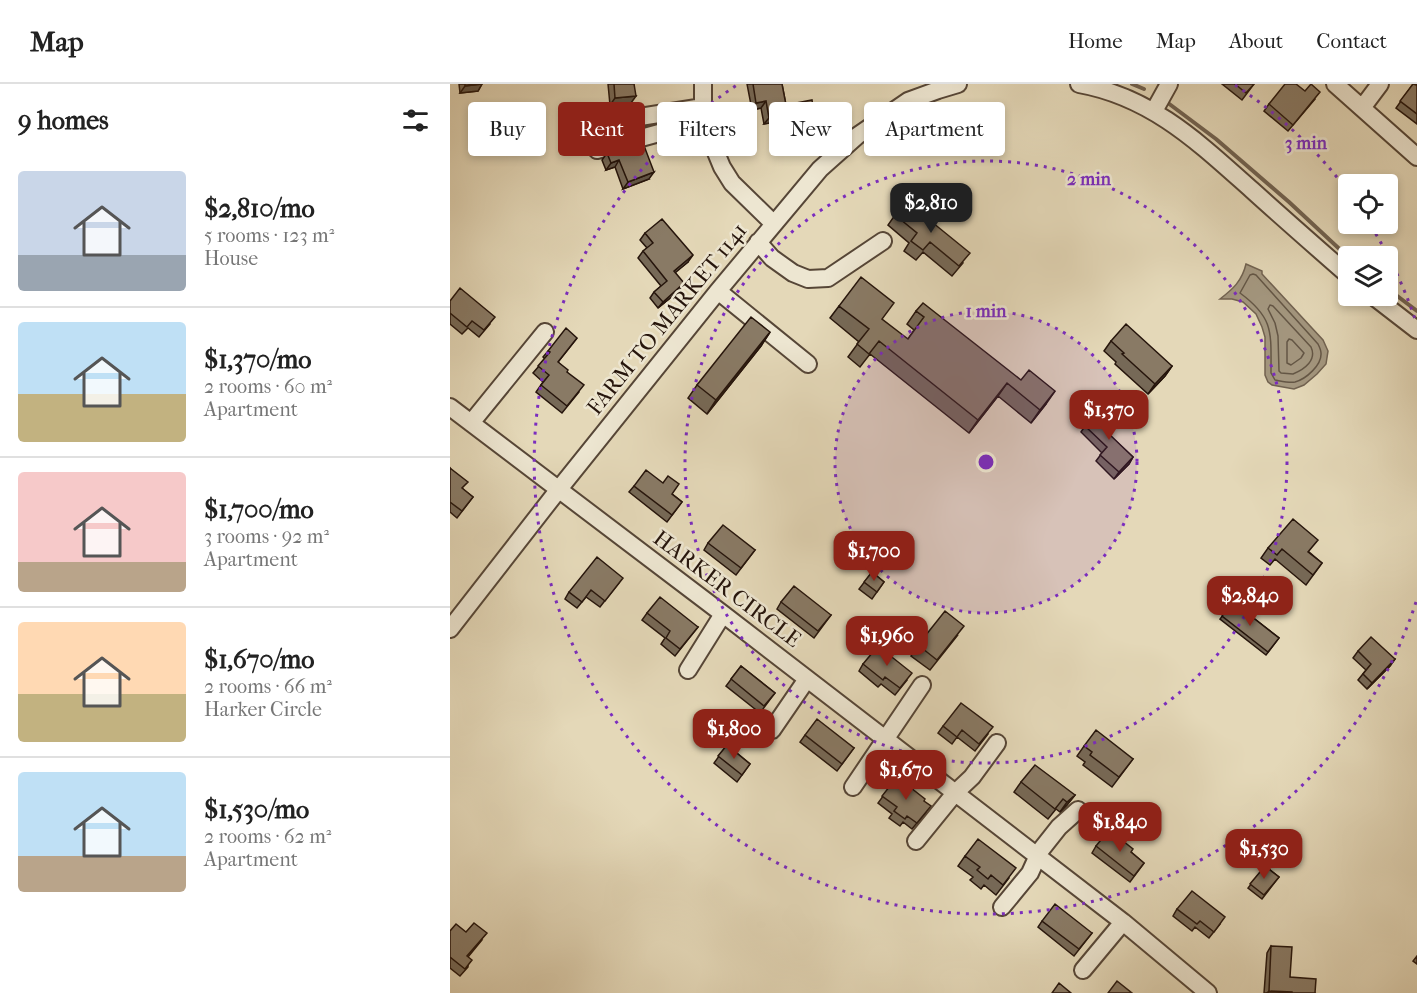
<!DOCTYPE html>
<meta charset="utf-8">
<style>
:root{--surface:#fff;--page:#f2f2f2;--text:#222;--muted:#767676;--line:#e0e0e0;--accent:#8f2418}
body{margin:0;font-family:"IM FELL French Canon",serif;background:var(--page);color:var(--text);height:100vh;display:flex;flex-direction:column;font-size:22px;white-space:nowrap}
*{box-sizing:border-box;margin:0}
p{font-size:20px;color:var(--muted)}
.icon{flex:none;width:33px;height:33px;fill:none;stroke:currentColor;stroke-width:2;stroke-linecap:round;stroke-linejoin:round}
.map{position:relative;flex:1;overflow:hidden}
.drawer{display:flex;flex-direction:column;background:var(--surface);width:450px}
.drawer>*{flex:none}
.guide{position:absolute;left:18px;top:18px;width:570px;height:54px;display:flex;gap:12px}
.buttons{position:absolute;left:888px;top:90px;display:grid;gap:12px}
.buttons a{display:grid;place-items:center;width:60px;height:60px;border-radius:6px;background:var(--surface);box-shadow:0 3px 9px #0003;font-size:30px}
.price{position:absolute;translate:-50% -51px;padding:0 14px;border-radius:12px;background:var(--accent);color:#fff;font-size:20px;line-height:39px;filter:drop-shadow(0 2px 3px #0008)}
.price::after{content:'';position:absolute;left:50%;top:36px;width:18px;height:14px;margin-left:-9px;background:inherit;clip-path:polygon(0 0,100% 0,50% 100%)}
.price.on{background:#222;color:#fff}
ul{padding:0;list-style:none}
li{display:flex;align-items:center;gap:18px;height:150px;padding:0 18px}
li+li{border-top:2px solid var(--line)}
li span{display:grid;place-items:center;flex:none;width:168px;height:120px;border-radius:6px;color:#555}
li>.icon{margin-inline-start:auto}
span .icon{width:72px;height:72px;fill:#fffc;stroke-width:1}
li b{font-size:26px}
h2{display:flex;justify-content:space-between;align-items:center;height:72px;padding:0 18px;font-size:26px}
.tag{padding:0 21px;border-radius:6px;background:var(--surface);box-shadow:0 3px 9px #0003;font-size:21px;line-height:54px}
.tag.on{background:var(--accent);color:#fff}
header{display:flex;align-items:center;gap:36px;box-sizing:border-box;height:84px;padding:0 30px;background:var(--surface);border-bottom:2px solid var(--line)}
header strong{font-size:28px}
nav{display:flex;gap:33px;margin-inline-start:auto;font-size:21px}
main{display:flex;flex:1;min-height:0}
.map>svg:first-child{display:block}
.water{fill:#a3967e;stroke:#716250;stroke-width:1.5}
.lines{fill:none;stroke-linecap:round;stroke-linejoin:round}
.shore{stroke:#645645;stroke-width:1.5}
.stream{stroke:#716250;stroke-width:4}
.minor-casing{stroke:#564637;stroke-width:20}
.minor{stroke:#ede6d1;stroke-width:16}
.wall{fill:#766957;stroke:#26150c;stroke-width:1.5}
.shaded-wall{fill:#605547;stroke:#26150c;stroke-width:1.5}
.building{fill:#897a65;stroke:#26150c;stroke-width:1.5}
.ring{fill:none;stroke:#7b2cbf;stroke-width:3;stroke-dasharray:3 6}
.labels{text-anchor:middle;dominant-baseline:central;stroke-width:5;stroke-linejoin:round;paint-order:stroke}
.street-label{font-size:22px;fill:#26150c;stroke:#ede6d1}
.centre{fill:#7b2cbf;stroke:#ede6d1;stroke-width:3}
.ring-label{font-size:18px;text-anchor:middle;font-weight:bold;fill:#7b2cbf;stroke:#ede6d1;stroke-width:5;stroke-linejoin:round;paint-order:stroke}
</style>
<header>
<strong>Map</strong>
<nav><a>Home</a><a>Map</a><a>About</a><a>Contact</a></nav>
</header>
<main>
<section class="drawer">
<h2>9 homes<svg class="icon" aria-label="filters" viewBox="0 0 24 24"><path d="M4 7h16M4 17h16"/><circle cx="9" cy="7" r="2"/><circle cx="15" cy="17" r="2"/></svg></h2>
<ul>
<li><span style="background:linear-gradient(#c9d6e8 70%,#9aa5b1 0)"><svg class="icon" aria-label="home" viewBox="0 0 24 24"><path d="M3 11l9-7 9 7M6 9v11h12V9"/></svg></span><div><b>$2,810/mo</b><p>5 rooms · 123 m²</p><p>House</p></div></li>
<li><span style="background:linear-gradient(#bfe0f5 60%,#c2b280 0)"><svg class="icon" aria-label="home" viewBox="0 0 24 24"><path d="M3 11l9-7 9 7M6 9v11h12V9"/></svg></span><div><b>$1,370/mo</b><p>2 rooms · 60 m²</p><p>Apartment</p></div></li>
<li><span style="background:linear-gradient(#f6c9c9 75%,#b9a48a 0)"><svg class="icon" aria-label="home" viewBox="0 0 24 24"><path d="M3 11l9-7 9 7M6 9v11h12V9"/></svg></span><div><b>$1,700/mo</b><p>3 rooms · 92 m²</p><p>Apartment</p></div></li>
<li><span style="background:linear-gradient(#ffd9b3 60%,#c2b280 0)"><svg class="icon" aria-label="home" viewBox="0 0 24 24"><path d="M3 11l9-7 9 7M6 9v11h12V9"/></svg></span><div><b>$1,670/mo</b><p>2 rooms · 66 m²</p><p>Harker Circle</p></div></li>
<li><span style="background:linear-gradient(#bfe0f5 70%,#b9a48a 0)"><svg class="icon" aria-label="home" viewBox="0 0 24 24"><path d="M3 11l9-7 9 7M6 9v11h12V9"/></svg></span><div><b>$1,530/mo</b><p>2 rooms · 62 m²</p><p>Apartment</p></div></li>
</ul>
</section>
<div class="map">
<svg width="967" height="909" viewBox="0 0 967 909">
<rect width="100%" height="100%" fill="#e4d8b8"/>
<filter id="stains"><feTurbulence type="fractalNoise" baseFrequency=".00333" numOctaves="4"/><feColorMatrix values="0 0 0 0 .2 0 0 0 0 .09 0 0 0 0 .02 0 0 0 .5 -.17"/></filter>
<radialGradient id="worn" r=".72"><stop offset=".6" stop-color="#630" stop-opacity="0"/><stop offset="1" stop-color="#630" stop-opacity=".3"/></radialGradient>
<path class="water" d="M 796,180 L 812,187 L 812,190 L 873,256 L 878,267 L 876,280 L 867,290 L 854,301 L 844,305 L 822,301 L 818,298 L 815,291 L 815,253 L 812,243 L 806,230 L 793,218 L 782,215 L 770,215 C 783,205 792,197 796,180 Z"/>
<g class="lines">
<path class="shore" d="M 803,190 L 806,191 L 868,260 C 869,262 871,267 871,269 C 872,281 856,295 845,298 C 839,299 831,297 825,296 L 821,289 C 821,248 824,234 790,209 L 800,191 Z
M 820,221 L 823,222 L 861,263 C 867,276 855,285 843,290 L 831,289 L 829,287 L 828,252 L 825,239 L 818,225 Z
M 839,255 L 842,256 L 854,269 L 851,274 L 841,281 L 837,279 L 837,258 Z"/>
<path class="stream" d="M 682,0 L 694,5
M 718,19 L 766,55 L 839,118 L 898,173
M 938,205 L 967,227"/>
<defs>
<path id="minor" d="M 253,0 L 253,37 L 272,83 L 282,99 L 323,139
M 629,0 C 702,13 749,59 802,106 C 834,135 866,163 898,191
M 885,0 L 967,73
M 912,24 L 930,0
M 704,27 L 719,0
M 158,38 L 253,23
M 147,66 L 253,37
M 308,158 L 322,174 L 343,189 L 358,195 L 378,194 L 433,157
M 268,207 L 358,280
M 923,212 L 967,246
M 0,323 L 273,530 L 673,838 L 758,909
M 21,339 L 95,248
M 0,545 L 109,405 L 268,207 L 370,85 L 407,52 L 458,17 L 488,6 L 508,0
M 238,586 L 273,530
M 322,646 L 357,595
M 403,703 L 472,601
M 466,757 L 505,709 L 522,693 L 547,659
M 552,823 L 580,789 L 590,767 L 609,743 L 628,726
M 633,886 L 673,838"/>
</defs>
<use href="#minor" class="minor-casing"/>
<use href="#minor" class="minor"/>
</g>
<path class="wall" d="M 9,0 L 32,0 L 28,7 L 10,9 Z
M 158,0 L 184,0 L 181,19 L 160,21 Z
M 297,0 L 332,0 L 336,21 L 364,29 L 359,36 L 343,38 L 343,35 L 314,40 L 311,24 L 302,26 Z
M 772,0 L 804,0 L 792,16 Z
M 963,0 L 966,1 L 967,0 L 967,40 L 946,24 Z
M 855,7 L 865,15 L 838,47 L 814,27 L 819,20 Z
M 54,34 L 78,47 L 73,54 L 51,55 L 49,41 Z
M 157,69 L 199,95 L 173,105 L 165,83 L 156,86 L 152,76 Z
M 445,131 L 513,179 L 502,192 L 473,168 L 466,176 L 454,167 L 459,159 L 438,141 Z
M 195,149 L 238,178 L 225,188 L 230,206 L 208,224 L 200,214 L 204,208 L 211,202 L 188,174 L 193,167 L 197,164 L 190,156 Z
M 0,217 L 40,240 L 29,253 L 18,244 L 12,250 L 0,240 Z
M 389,222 L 458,255 L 464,246 L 457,240 L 466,227 L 596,320 L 581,339 L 548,312 L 519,349 L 420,270 L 410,283 L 398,273 L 409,258 L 380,234 Z
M 320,248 L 311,262 L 257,330 L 238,314 L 247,301 Z
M 127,254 L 108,278 L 117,288 L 129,308 L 112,329 L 86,308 L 93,298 L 83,289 L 95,275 L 93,273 L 98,267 Z
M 661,257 L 722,282 L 715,292 L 698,310 L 665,280 L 666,278 L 654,267 Z
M 635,342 L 662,346 L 658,350 L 683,373 L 679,380 L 664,395 L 646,377 L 652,369 L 631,348 Z
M 0,384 L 13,405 L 23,413 L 7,434 L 0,428 Z
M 184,402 L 222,410 L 232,418 L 217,438 L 179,408 Z
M 258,459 L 305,466 L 286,491 L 254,466 Z
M 818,464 L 859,468 L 872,479 L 856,501 L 825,475 L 820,481 L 811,474 Z
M 422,488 L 434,498 L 422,515 L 409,505 Z
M 168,500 L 150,523 L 136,513 L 127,524 L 115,515 L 119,508 Z
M 331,518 L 381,531 L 364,554 L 327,525 Z
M 783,518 L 829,554 L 816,571 L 770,535 Z
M 197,529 L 248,543 L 225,572 L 211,560 L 215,554 L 192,536 Z
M 507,552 L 480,586 L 461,572 L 468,561 Z
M 908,567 L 945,575 L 940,582 L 917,605 L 908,596 L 916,586 L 903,574 Z
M 413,580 L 457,596 L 445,611 L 431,600 L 428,603 L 409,587 Z
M 291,582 L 325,609 L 310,629 L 276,602 Z
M 493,642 L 538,650 L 525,667 L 507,653 L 502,660 L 488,649 Z
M 355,651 L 404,664 L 387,687 L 350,658 Z
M 277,661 L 300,680 L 287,698 L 264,679 Z
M 634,662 L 683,675 L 662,703 L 633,681 L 635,678 L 627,672 Z
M 447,693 L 474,717 L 476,728 L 462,745 L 453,738 L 450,742 L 439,734 L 442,730 L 428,719 Z
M 571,698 L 625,711 L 617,721 L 610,728 L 606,725 L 598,735 L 564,708 Z
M 646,762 L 681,768 L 694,779 L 680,798 L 642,769 Z
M 515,772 L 559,794 L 546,811 L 534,801 L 531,805 L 520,796 L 523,793 L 508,782 Z
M 815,782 L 829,793 L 812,815 L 798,804 Z
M 727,825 L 770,840 L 759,854 L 745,843 L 742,847 L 723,832 Z
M 592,837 L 642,849 L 624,872 L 588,843 Z
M 0,847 L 32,856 L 18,873 L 18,883 L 10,892 L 0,884 Z
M 821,862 L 840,893 L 865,909 L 814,909 L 817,869 Z
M 967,872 L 967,880 L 963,877 Z"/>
<path class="shaded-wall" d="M 32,0 L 28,7 L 10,9 L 15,2 Z
M 186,12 L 181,19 L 160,21 L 165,14 Z
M 316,17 L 311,24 L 302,26 L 306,19 Z
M 347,28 L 343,35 L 314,40 L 319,34 Z
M 364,29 L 359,36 L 343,38 L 348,32 Z
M 78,47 L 73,54 L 51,55 L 55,48 Z
M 169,76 L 165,83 L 156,86 L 161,79 Z
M 204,88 L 199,95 L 173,105 L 178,98 Z
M 243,171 L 238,178 L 219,194 L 224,187 Z
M 234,199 L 230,206 L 208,224 L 213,218 Z
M 320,248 L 311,262 L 257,330 L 266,316 Z
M 722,282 L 715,292 L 698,310 L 705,300 Z
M 557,299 L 548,312 L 519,349 L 528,336 Z
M 605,307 L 596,320 L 581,339 L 590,326 Z
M 683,373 L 679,380 L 664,395 L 669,388 Z
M 945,575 L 940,582 L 917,605 L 922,599 Z
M 625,711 L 617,721 L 610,728 L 617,718 Z
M 819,907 L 842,908 L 841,909 L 817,909 Z"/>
<path class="building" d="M 15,0 L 32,0 L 15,2 Z
M 164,0 L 184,0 L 186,12 L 165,14 Z
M 303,0 L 332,0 L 336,21 L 362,16 L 364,29 L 348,32 L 347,28 L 319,34 L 316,17 L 306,19 Z
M 785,0 L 804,0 L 796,9 Z
M 835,0 L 846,0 L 855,7 L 861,0 L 870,8 L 843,41 L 819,20 Z
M 963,0 L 966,1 L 967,0 L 967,30 L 950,17 Z
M 77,33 L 78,47 L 55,48 L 54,34 Z
M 193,59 L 204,88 L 178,98 L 169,76 L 161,79 L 157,69 Z
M 456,117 L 520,169 L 509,182 L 480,158 L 473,166 L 461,157 L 467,149 L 445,131 Z
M 212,135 L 243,171 L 224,187 L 234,199 L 213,218 L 204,208 L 217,197 L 193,167 L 203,159 L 195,149 Z
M 411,193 L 444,219 L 432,235 L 458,255 L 474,233 L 466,227 L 473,219 L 571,296 L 579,286 L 605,307 L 590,326 L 557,299 L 528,336 L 429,257 L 419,270 L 407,260 L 419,245 L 389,222 Z
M 10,204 L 45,233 L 34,246 L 22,237 L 17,243 L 0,229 L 0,217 Z
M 301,233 L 320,248 L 266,316 L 247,301 Z
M 676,240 L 722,282 L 705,300 L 672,270 L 674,269 L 661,257 Z
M 116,244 L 127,254 L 108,278 L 118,286 L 117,288 L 134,301 L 117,322 L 91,301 L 99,291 L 88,282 L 100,268 L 98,267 Z
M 652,325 L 667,339 L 658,349 L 683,373 L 669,388 L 650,371 L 657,363 L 635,342 Z
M 0,384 L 18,398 L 12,404 L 23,413 L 12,427 L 0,418 Z
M 196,386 L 213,399 L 218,392 L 229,400 L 222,410 L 232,418 L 222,431 L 184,402 Z
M 843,435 L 868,456 L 858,468 L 872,479 L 863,491 L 832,465 L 827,471 L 818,464 Z
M 273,441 L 305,466 L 291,484 L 258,459 Z
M 147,473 L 173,494 L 155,517 L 141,506 L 132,518 L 119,508 Z
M 422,488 L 434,498 L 427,508 L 414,498 Z
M 344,502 L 381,531 L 368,547 L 331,518 Z
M 210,513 L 248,543 L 230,565 L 216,554 L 220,547 L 197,529 Z
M 783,518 L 829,554 L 818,568 L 772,532 Z
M 495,527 L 514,542 L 487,576 L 468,561 Z
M 921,553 L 945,575 L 922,599 L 913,590 L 921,580 L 908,567 Z
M 428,562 L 462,589 L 450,604 L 435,593 L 433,596 L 413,580 Z
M 291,582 L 325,609 L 314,622 L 281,595 Z
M 511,619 L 543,643 L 529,660 L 512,646 L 507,653 L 493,642 Z
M 367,635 L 404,664 L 392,680 L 355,651 Z
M 646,646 L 683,675 L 669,693 L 640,671 L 642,668 L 634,662 Z
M 277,661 L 300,680 L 292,691 L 268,672 Z
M 585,681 L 625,711 L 617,718 L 613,715 L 605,725 L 571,698 Z
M 447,693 L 475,715 L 474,717 L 481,722 L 467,739 L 457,732 L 455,735 L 444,727 L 447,723 L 432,712 Z
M 659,746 L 683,765 L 681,768 L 694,779 L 684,792 L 646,762 Z
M 528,755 L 566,784 L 553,801 L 541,791 L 538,795 L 527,786 L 530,783 L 515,772 Z
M 815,782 L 829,793 L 814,811 L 800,800 Z
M 742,807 L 775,833 L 764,848 L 750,837 L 747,840 L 727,825 Z
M 605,820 L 642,849 L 629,865 L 592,837 Z
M 24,839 L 37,849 L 17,872 L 22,876 L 15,885 L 0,873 L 0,847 L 6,840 L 16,848 Z
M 821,862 L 842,863 L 840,893 L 866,895 L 865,909 L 842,909 L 842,908 L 819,907 Z
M 667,897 L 682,909 L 658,909 Z
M 609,899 L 621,909 L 602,909 Z"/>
<circle cx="536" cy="378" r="151" fill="#7b2cbf" fill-opacity=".12"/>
<g class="ring">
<circle cx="536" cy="378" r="151"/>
<circle cx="536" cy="378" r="301"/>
<path d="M966 518A452 452 0 1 1 287 1M785 1A452 452 0 0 1 897 106M921 142A452 452 0 0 1 966 238"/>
</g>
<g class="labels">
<g class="street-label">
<text transform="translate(217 235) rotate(-51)">FARM TO MARKET 1141</text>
<text transform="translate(277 505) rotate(37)">HARKER CIRCLE</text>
</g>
</g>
<circle cx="536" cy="378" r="9" class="centre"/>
<g class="ring-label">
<text x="856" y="65">3 min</text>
<text x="639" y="101">2 min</text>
<text x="536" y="233">1 min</text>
</g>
<rect width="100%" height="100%" filter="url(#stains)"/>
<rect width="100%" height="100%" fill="url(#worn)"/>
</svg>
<div class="buttons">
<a><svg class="icon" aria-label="locate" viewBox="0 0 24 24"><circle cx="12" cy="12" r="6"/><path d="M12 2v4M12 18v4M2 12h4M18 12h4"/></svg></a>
<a><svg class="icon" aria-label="layers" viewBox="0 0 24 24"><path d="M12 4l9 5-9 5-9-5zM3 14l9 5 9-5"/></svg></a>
</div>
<b class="price on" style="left:481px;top:150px">$2,810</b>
<b class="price" style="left:659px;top:357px">$1,370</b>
<b class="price" style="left:424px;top:498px">$1,700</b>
<b class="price" style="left:800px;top:543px">$2,840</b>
<b class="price" style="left:437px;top:583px">$1,960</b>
<b class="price" style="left:284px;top:676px">$1,800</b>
<b class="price" style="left:456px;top:717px">$1,670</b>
<b class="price" style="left:670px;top:769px">$1,840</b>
<b class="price" style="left:814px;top:796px">$1,530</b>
<div class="guide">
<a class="tag">Buy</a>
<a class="tag on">Rent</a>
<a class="tag">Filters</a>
<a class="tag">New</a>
<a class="tag">Apartment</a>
</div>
</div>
</main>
